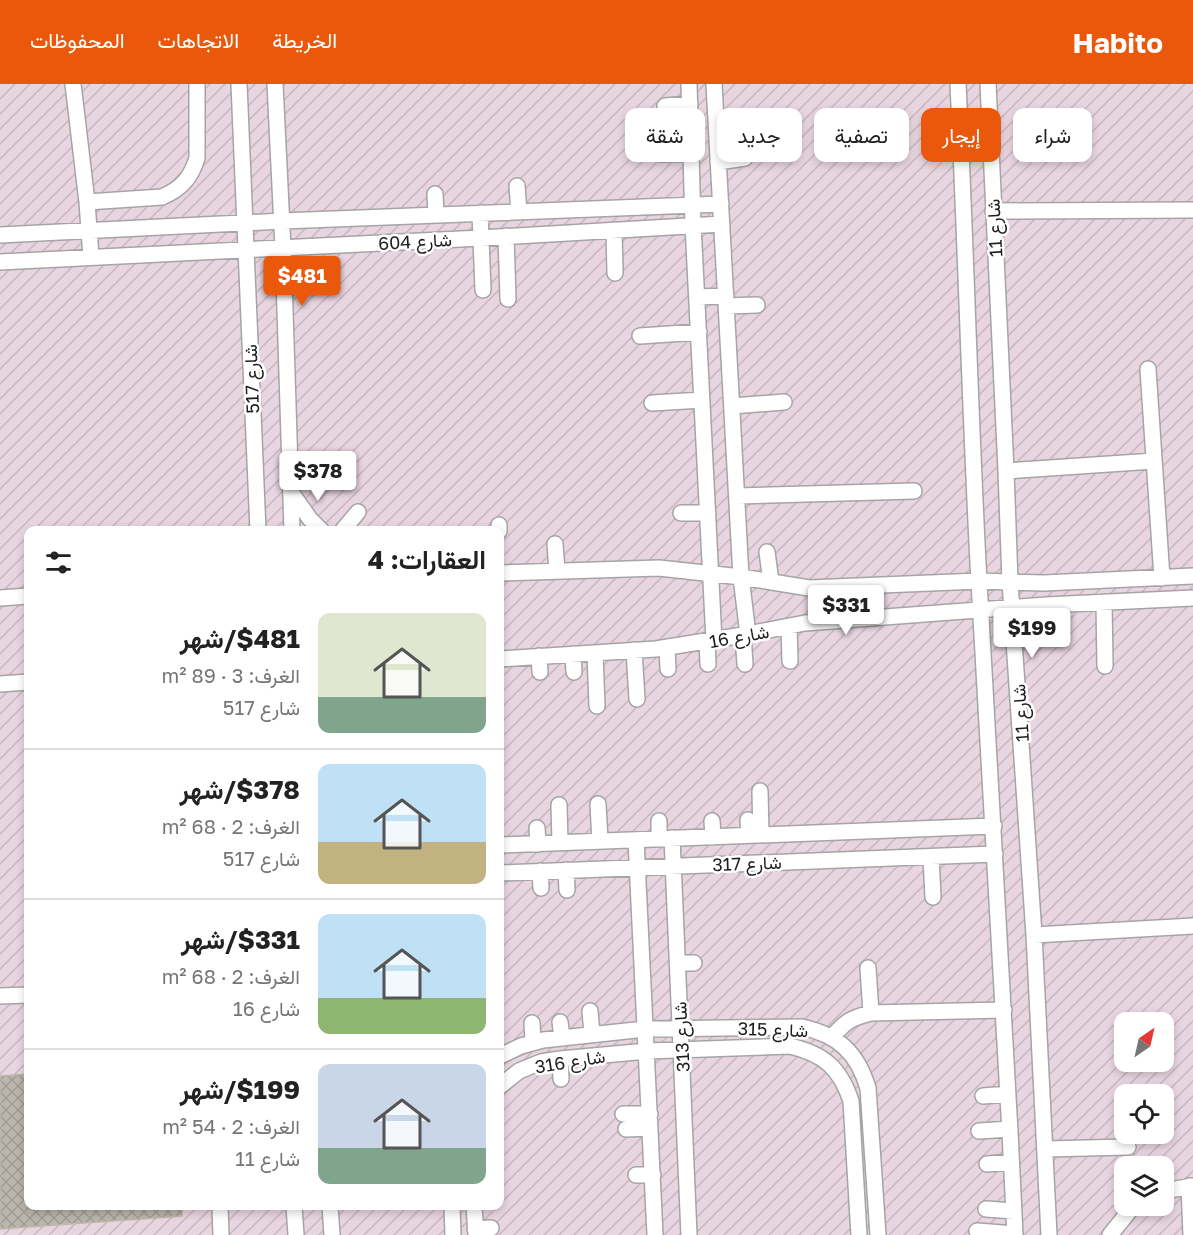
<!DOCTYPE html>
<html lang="ar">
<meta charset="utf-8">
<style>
:root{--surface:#fff;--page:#f2f2f2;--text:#222;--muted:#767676;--line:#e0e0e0;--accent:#ea580c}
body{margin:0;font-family:"Golos Text",Vazirmatn,sans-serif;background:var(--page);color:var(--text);direction:rtl;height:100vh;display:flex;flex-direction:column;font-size:22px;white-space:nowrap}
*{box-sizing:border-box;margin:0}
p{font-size:20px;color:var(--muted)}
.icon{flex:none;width:33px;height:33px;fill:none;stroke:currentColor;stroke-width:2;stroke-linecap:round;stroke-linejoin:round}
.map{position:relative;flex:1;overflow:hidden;direction:ltr}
.side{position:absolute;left:24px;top:442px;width:480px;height:684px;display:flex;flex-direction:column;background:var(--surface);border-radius:12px;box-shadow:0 3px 9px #0003;direction:rtl}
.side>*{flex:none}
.banner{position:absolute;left:522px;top:24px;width:570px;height:54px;direction:rtl;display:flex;gap:12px}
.needle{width:39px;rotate:34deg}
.fabs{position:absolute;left:1114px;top:928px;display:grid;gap:12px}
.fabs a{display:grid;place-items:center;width:60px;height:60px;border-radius:12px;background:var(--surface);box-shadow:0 3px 9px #0003;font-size:30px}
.price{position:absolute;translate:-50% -51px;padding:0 14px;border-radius:6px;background:#fff;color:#222;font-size:20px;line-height:39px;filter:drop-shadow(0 2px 3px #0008)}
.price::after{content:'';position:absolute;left:50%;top:36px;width:18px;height:14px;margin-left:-9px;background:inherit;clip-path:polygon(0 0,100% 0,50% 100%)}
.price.on{background:var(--accent);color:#fff}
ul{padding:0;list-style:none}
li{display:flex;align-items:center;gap:18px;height:150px;padding:0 18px}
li+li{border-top:2px solid var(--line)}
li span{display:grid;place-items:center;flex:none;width:168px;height:120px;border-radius:12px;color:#555}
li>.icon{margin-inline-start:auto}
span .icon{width:72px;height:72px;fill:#fffc;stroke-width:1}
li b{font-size:26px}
h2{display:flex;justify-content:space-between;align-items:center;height:72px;padding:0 18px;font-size:26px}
.pill{padding:0 21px;border-radius:12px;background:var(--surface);box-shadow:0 3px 9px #0003;font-size:21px;line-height:54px}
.pill.on{background:var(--accent);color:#fff}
header{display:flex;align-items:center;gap:36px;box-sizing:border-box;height:84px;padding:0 30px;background:var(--accent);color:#fff}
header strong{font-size:28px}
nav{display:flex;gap:33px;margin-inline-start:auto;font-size:21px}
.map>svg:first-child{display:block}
.industrial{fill:url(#industrial-furrows);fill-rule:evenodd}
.building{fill:url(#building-cross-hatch);stroke:#c0b7a6;stroke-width:1.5}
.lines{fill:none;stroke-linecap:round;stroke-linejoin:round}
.minor-casing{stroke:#a5a5a5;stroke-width:18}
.minor{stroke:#fff;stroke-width:15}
.labels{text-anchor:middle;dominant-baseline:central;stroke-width:5;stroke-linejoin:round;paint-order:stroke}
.street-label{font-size:18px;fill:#1e1e1e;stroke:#fff}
</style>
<header>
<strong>Habito</strong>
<nav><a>الخريطة</a><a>الاتجاهات</a><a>المحفوظات</a></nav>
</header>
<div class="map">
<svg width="1193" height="1151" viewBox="0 0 1193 1151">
<defs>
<pattern id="industrial-furrows" width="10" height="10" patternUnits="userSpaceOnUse" patternTransform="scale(1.5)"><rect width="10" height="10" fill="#e8d5e0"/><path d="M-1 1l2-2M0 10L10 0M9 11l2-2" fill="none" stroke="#c7b6c0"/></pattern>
<pattern id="building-cross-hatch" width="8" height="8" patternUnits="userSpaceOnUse" patternTransform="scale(1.5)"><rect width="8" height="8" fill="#bbb6ad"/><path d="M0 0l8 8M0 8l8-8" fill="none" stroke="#a09c94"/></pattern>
</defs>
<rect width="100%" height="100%" fill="#efede4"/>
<path class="industrial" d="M 0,0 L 1193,0 L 1193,1151 L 0,1151 ZM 28,447 L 500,447 L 500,1122 L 28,1122 ZM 1125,939 L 1164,939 L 1164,978 L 1125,978 ZM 1125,1011 L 1164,1011 L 1164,1050 L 1125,1050 ZM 1125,1083 L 1164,1083 L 1164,1122 L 1125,1122 Z"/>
<path class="building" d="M 28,990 L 28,1122 L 182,1122 L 182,1132 L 0,1145 L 0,992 Z"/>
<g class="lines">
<defs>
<path id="minor" d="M 73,0 L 87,118 L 91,173
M 239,0 L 258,447
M 275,0 L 283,164 L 292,447
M 689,0 L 693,141 L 714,557
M 714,0 L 741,493 L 748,551
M 958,0 C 966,166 970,332 979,498 C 991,715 1005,933 1015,1151
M 988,0 L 1006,387 L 1010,498 L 1034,851 L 1049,1151
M 665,22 L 690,20
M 717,49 L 747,47
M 661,70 L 691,69
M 718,78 L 745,74
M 517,102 L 519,128
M 435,110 L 436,131
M 87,118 L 162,113 C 181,105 191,94 197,74 L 197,0
M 993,127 L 1193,126
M 480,129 L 483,206
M 614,146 L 615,189
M 0,151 L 282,137 L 721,120
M 506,152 L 508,215
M 0,178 L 481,154 L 722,140
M 697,213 L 726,212
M 726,222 L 757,221
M 640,252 L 699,248
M 1148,285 L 1162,494
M 652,319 L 702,316
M 732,322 L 784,318
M 1006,387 L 1154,377
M 291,408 L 310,435 L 322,447
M 737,412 L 914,407
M 681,429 L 708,429
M 499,441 L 499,447
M 342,447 L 358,428
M 555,460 L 557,487
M 767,468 L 771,498
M 500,489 L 659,484 L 741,493 L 809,504 L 979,497 L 1044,499 L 1193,492
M 0,514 L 28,512
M 1104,518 L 1105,582
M 789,542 L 790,577
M 743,551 L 745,580
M 707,558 L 708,580
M 667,563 L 668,585
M 634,566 L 637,615
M 595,569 L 597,622
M 573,570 L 574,588
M 539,572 L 540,588
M 500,575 L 656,565 L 743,551 L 805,539 L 1046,521 L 1193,514
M 0,600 L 28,598
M 760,707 L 761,751
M 598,720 L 600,757
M 559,721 L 560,759
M 748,736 L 749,751
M 659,737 L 659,755
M 712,737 L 713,753
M 537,744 L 538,760
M 672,754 L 689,1151
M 636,756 L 655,1151
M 500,761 L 994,742
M 931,773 L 933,813
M 566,786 L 567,806
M 540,787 L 541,804
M 500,789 L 995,770
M 1034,851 L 1193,842
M 678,879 L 694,879
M 868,884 L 871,929
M 0,912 L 28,911
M 590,927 L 592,950
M 560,938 L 562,954
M 532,939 L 533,958
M 832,953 C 846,937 851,934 871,929 L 1004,926
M 500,972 L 521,962 L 543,956 L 645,945 L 802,943 C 838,951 857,968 868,1004 L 878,1151
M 560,975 L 561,995
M 500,1002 L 519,987 L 541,978 L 560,975 L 647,967 L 790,962 C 824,970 840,984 851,1017 L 859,1151
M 983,1012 L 1008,1010
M 623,1030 L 650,1030
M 626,1045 L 650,1044
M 979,1047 L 1010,1045
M 1045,1065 L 1128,1063
M 987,1080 L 1011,1078
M 636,1091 L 653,1091
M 1189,1102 L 1191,1151
M 1164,1107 L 1193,1102
M 220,1122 L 221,1151
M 294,1122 L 296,1151
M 330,1122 L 332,1151
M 452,1122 L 453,1151
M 474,1122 L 476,1151
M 986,1125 L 1014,1127
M 475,1145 L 491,1144
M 977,1147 L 1015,1150
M 1110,1151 L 1131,1125 L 1135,1122"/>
</defs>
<use href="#minor" class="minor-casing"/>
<use href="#minor" class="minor"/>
</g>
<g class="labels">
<g class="street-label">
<text transform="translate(994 144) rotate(-93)">شارع 11</text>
<text transform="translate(415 157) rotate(-3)">شارع 604</text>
<text transform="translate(251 295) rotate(-92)">شارع 517</text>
<text transform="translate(739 552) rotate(-10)">شارع 16</text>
<text transform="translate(1020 629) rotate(-94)">شارع 11</text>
<text transform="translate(747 779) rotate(-2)">شارع 317</text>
<text transform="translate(773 945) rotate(2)">شارع 315</text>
<text transform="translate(681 953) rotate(-93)">شارع 313</text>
<text transform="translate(570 977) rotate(-9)">شارع 316</text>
</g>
</g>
</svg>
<div class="fabs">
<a><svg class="needle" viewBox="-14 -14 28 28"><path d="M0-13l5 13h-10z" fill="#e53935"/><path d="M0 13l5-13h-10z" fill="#767676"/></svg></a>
<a><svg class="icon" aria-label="locate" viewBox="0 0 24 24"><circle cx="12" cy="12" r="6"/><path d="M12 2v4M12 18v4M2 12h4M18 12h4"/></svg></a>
<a><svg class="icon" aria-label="layers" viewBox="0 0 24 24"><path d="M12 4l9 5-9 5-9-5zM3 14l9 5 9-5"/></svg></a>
</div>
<b class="price on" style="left:302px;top:223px">$481</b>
<b class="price" style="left:318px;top:418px">$378</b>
<b class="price" style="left:846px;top:552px">$331</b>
<b class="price" style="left:1032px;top:575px">$199</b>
<div class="banner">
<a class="pill">شراء</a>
<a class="pill on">إيجار</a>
<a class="pill">تصفية</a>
<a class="pill">جديد</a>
<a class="pill">شقة</a>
</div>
<section class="side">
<h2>العقارات: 4<svg class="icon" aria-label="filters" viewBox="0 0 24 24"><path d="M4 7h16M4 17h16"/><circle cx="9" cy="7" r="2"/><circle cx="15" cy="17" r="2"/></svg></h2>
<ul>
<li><span style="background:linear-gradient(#dfe7d0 70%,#7fa58c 0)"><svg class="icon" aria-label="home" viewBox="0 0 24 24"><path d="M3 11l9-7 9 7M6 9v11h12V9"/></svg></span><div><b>$481/شهر</b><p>الغرف: 3 · 89 m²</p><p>شارع 517</p></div></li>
<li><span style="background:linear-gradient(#bfe0f5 65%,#c2b280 0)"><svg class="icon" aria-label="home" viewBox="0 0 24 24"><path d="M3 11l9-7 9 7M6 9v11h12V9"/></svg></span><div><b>$378/شهر</b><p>الغرف: 2 · 68 m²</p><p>شارع 517</p></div></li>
<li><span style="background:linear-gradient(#bfe0f5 70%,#8fb573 0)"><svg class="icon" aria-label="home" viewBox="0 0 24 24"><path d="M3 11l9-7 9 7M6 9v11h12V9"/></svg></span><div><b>$331/شهر</b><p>الغرف: 2 · 68 m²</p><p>شارع 16</p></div></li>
<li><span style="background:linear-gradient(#c9d6e8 70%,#7fa58c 0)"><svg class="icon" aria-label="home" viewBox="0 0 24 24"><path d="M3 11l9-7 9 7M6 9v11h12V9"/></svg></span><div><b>$199/شهر</b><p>الغرف: 2 · 54 m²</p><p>شارع 11</p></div></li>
</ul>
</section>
</div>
